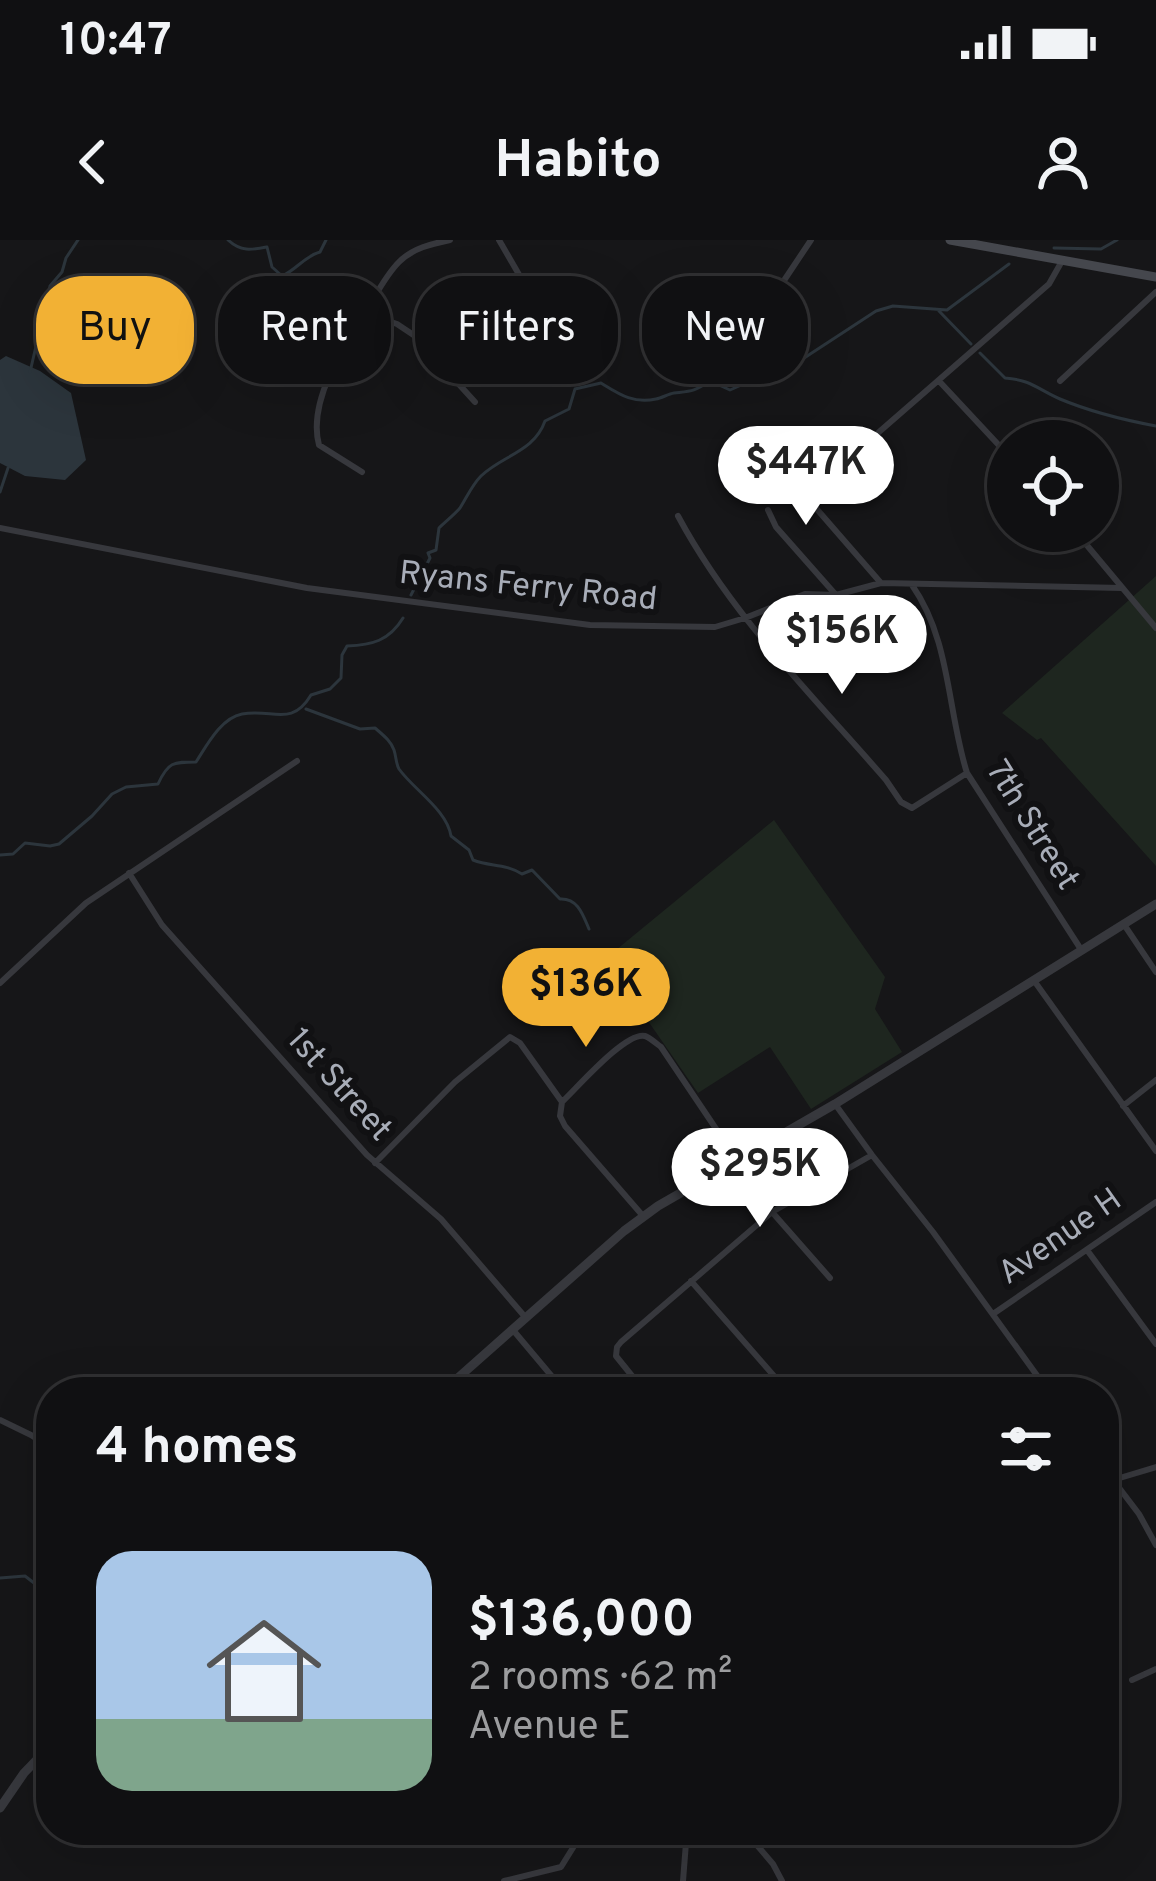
<!DOCTYPE html>
<meta charset="utf-8">
<style>
:root{--surface:#101012;--page:#1e1e20;--text:#f1f3f6;--muted:#9c9d9f;--line:#303032;--accent:#f2b134}
body{margin:0;font-family:Overpass,sans-serif;background:var(--page);color:var(--text);height:100vh;display:flex;flex-direction:column;font-size:45px;white-space:nowrap}
*{box-sizing:border-box;margin:0}
p{font-size:39px;color:var(--muted)}
.icon{flex:none;width:66px;height:66px;fill:none;stroke:currentColor;stroke-width:2;stroke-linecap:round;stroke-linejoin:round}
.map{position:relative;flex:1;overflow:hidden}
.drawer{position:absolute;left:36px;top:1137px;width:1083px;height:468px;display:flex;flex-direction:column;background:var(--surface);border-radius:48px;box-shadow:0 12px 48px #0002,0 0 0 3px var(--line)}
.drawer>*{flex:none}
.guide{position:absolute;left:36px;top:36px;width:1086px;height:108px;display:flex;gap:24px}
.buttons{position:absolute;left:987px;top:180px;display:grid;gap:24px}
.buttons a{display:grid;place-items:center;width:132px;height:132px;border-radius:50%;background:var(--surface);box-shadow:0 12px 48px #0002,0 0 0 3px var(--line);font-size:60px}
.price{position:absolute;translate:-50% -102px;padding:0 27px;border-radius:42px;background:#fff;color:#222;font-size:39px;line-height:78px;filter:drop-shadow(0 3px 6px #0008)}
.price::after{content:'';position:absolute;left:50%;top:72px;width:36px;height:27px;margin-left:-18px;background:inherit;clip-path:polygon(0 0,100% 0,50% 100%)}
.price.selected{background:var(--accent);color:#111}
ul{padding:0;list-style:none}
li{display:flex;align-items:center;gap:36px;height:300px;padding:0 60px}
li+li{border-top:3px solid var(--line)}
li span{display:grid;place-items:center;flex:none;width:336px;height:240px;border-radius:36px;color:#555}
li>.icon{margin-inline-start:auto}
span .icon{width:144px;height:144px;fill:#fffc;stroke-width:1}
li b{font-size:51px}
h2{display:flex;justify-content:space-between;align-items:center;height:144px;padding:0 60px;font-size:51px}
.tag{padding:0 42px;border-radius:48px;background:var(--surface);box-shadow:0 12px 48px #0002,0 0 0 3px var(--line);font-size:42px;line-height:108px}
.tag.selected{background:var(--accent);color:#111}
.status{display:flex;justify-content:space-between;align-items:center;height:84px;padding:0 60px;background:var(--surface);direction:ltr}
.status svg{height:33px;fill:currentColor}
header{display:flex;justify-content:space-between;align-items:center;height:156px;padding:0 60px;background:var(--surface);font-size:54px;font-weight:700}
.map>svg:first-child{display:block}
.green{fill:#1e261f}
.water{fill:#2c353c}
.lines{fill:none;stroke-linecap:round;stroke-linejoin:round}
.stream{stroke:#2c353c;stroke-width:3}
.minor{stroke:#37383d;stroke-width:6}
.tertiary{stroke:#37383d;stroke-width:9}
.secondary{stroke:#45474d;stroke-width:9}
.labels{text-anchor:middle;dominant-baseline:central;stroke-width:12;stroke-linejoin:round;paint-order:stroke}
.street-label{font-size:33px;fill:#a8adb8;stroke:#111113}
</style>
<div class="status"><b>10:47</b><svg viewBox="0 0 49 12"><path d="M0 12V9h3v3zM5 12V6h3v6zM10 12V3h3v9zM15 12V0h3v12zM26 1h20v11H26zM47 4h2v5h-2z"/></svg></div>
<header><svg class="icon" aria-label="back" viewBox="0 0 24 24"><path d="M15 5l-7 7 7 7"/></svg>Habito<svg class="icon" aria-label="person" viewBox="0 0 24 24"><circle cx="12" cy="8" r="4"/><path d="M4 21q1-7 8-7t8 7"/></svg></header>
<div class="map">
<svg width="1156" height="1641" viewBox="0 0 1156 1641">
<rect width="100%" height="100%" fill="#161618"/>
<path class="green" d="M 1156,336 L 1156,626 L 1041,498 L 1037,500 L 1002,473 Z
M 774,580 L 885,737 L 875,769 L 902,812 L 811,869 L 770,807 L 698,853 L 605,719 Z"/>
<path class="water" d="M 6,116 L 40,131 L 71,153 L 86,220 L 65,240 L 25,236 L 0,223 L 0,120 Z"/>
<g class="lines">
<path class="stream" d="M 228,0 C 241,12 251,10 267,7 L 272,27 L 282,36 C 296,30 305,16 320,12 L 326,0
M 1054,8 L 1101,9 L 1117,0
M 939,71 L 971,104
M 980,113 L 1005,138 C 1032,140 1037,149 1060,159 C 1091,172 1124,180 1156,186
M 30,132 L 50,46 L 62,32 L 66,18 L 78,0
M 0,252 L 8,228
M 411,355 L 430,318 L 428,313 L 436,310 L 439,288 C 446,281 454,275 460,268 C 467,257 472,245 481,236 C 503,215 534,212 545,181 L 569,169 L 575,149 L 601,143 C 619,154 633,164 656,159 C 662,158 668,154 674,153 C 692,151 693,152 710,141 L 730,150 L 755,139 L 761,142 L 798,122 L 876,71 L 893,66 L 947,70 L 1009,24
M 306,469 L 360,489 L 375,488 C 383,495 391,501 394,510 C 396,516 396,524 399,529 C 414,550 447,570 451,596 L 469,610 L 473,620 C 491,627 504,623 522,634 L 532,630 L 560,659 C 578,658 583,675 589,689
M 0,615 L 13,614 L 25,603 L 50,606 L 59,604 L 92,576 L 112,554 L 126,547 L 158,544 C 168,522 173,522 196,522 C 207,505 221,478 242,474 C 273,468 291,488 311,455 L 330,449 L 341,438 L 342,415 L 347,406 C 372,405 389,401 403,378
M 0,1338 L 25,1336 L 34,1343 L 51,1340"/>
<path class="minor" d="M 499,0 L 521,38 L 567,88
M 365,73 L 397,84 L 415,96 L 475,162
M 715,115 L 783,42 L 811,0
M 939,141 L 1008,215
M 1060,141 L 1156,52
M 762,206 L 881,343
M 1098,224 L 1110,214
M 362,232 L 319,205 C 307,161 345,104 368,68 C 377,53 386,35 399,22 C 413,8 431,4 450,0
M 807,257 L 848,225 L 879,192 L 1049,44 L 1062,21
M 768,270 L 776,287 L 836,355
M 678,276 C 731,375 813,456 886,540 L 901,562 L 912,568 L 967,533
M 0,288 L 307,348 L 590,385 L 715,387 L 745,378 L 805,354 L 836,355 L 881,343 L 1122,348
M 1075,291 L 1156,388
M 912,345 C 951,401 947,470 967,533 L 1082,711
M 129,633 L 162,685 L 367,915 L 441,979 L 526,1078
M 1125,686 L 1156,732
M 1035,742 L 1156,911
M 0,743 L 86,663 L 297,521
M 562,862 C 577,848 626,791 645,796 C 649,797 657,804 661,807 L 737,920
M 835,864 L 872,915 L 933,992 L 1049,1152
M 1123,866 L 1156,840
M 748,914 C 752,936 754,959 772,972 L 830,1038
M 375,923 L 455,842 L 510,797 L 520,803 L 562,862 L 560,876 L 565,886 L 643,976
M 1087,1010 L 1156,1104
M 691,1041 L 781,1144
M 993,1074 L 1156,962
M 513,1090 L 565,1152
M 645,1152 L 616,1116 L 617,1107 L 621,1102 L 772,972 L 872,915
M 0,1180 L 31,1195 L 51,1208
M 1104,1228 L 1139,1274 L 1156,1305
M 1113,1240 L 1156,1227
M 1132,1440 L 1156,1429
M 744,1590 L 773,1624 L 782,1641
M 504,1641 L 561,1627 L 584,1590
M 683,1641 L 687,1590"/>
<path class="tertiary" d="M 442,1152 L 624,991 L 658,966 L 835,864 L 1156,664
M 0,1568 L 24,1533 L 51,1505"/>
<path class="secondary" d="M 950,0 L 1156,37"/>
</g>
<g class="labels">
<g class="street-label">
<text transform="translate(528 348) rotate(6)">Ryans Ferry Road</text>
<text transform="translate(1031 586) rotate(58)">7th Street</text>
<text transform="translate(338 846) rotate(48)">1st Street</text>
<text transform="translate(1061 998) rotate(-35)">Avenue H</text>
</g>
</g>
</svg>
<div class="buttons">
<a><svg class="icon" aria-label="locate" viewBox="0 0 24 24"><circle cx="12" cy="12" r="6"/><path d="M12 2v4M12 18v4M2 12h4M18 12h4"/></svg></a>
</div>
<b class="price" style="left:806px;top:288px">$447K</b>
<b class="price" style="left:842px;top:457px">$156K</b>
<b class="price selected" style="left:586px;top:810px">$136K</b>
<b class="price" style="left:760px;top:990px">$295K</b>
<div class="guide">
<a class="tag selected">Buy</a>
<a class="tag">Rent</a>
<a class="tag">Filters</a>
<a class="tag">New</a>
</div>
<section class="drawer">
<h2>4 homes<svg class="icon" aria-label="filters" viewBox="0 0 24 24"><path d="M4 7h16M4 17h16"/><circle cx="9" cy="7" r="2"/><circle cx="15" cy="17" r="2"/></svg></h2>
<ul>
<li><span style="background:linear-gradient(#a9c7e8 70%,#7fa58c 0)"><svg class="icon" aria-label="home" viewBox="0 0 24 24"><path d="M3 11l9-7 9 7M6 9v11h12V9"/></svg></span><div><b>$136,000</b><p>2 rooms · 62 m²</p><p>Avenue E</p></div></li>
</ul>
</section>
</div>
